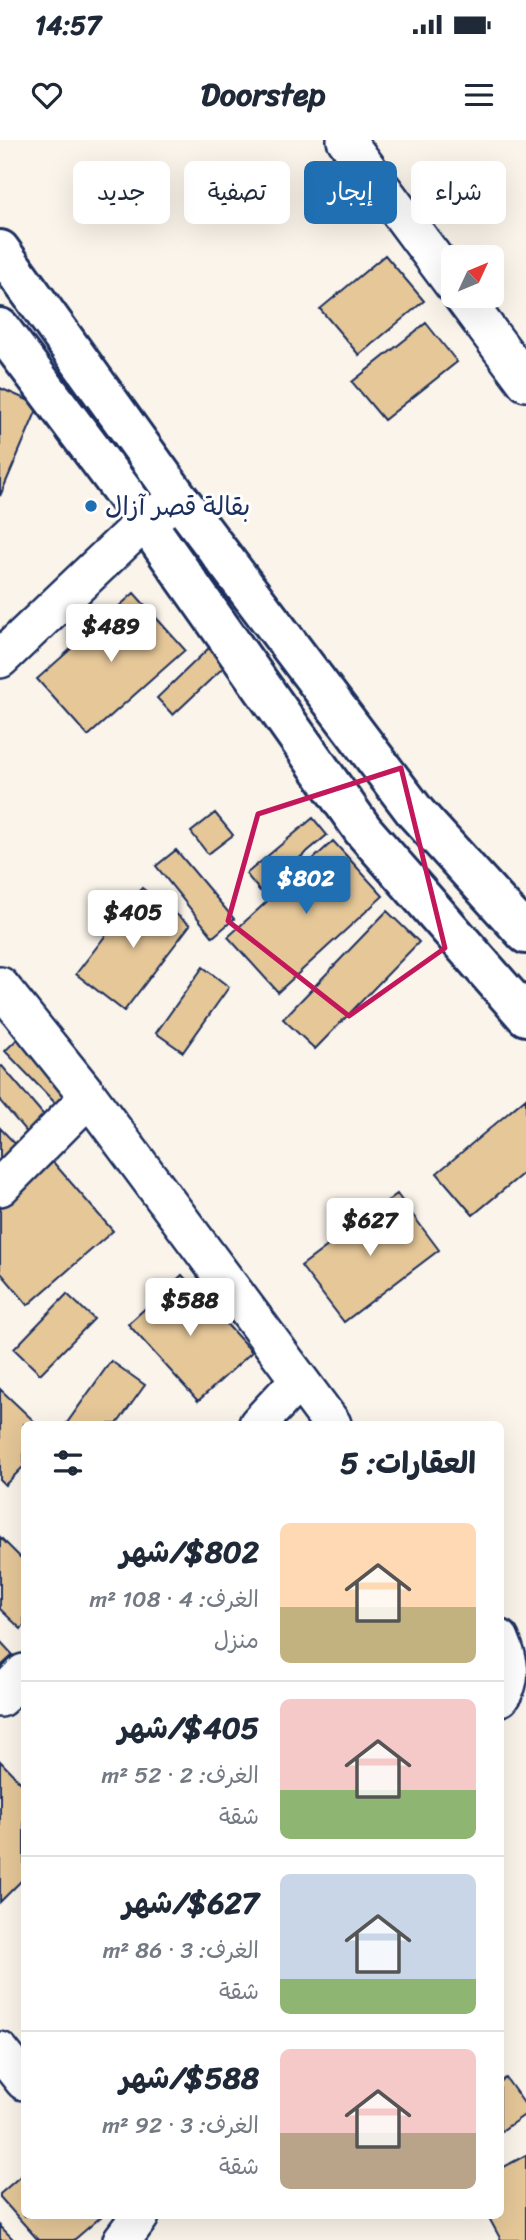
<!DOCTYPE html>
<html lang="ar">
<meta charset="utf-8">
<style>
:root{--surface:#fff;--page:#f6f6f7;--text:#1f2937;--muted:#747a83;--line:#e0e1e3;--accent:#1f6fb2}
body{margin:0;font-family:Sriracha,"Playpen Sans Arabic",sans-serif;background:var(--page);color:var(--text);direction:rtl;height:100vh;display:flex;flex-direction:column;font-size:26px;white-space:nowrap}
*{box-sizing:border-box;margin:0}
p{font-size:23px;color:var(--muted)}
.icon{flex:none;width:38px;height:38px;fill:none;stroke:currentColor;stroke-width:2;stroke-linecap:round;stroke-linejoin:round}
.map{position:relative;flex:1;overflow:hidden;direction:ltr}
.sheet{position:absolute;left:21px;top:1281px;width:483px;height:798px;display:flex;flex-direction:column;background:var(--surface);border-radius:10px;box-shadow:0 7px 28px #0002;direction:rtl}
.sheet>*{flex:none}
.banner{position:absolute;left:21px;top:21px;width:485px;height:63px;direction:rtl;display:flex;gap:14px}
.needle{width:46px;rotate:46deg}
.tools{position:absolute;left:441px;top:105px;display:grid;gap:14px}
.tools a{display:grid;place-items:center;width:63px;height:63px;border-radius:10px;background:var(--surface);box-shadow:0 7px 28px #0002;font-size:35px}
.price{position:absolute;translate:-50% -60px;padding:0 16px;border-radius:7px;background:#fff;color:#222;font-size:23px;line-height:46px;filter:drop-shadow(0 2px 4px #0008)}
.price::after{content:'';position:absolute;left:50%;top:42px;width:21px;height:16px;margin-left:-10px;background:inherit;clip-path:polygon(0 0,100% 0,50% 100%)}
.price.current{background:var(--accent);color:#fff}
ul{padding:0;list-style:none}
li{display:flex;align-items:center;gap:21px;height:175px;padding:0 28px}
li+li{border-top:2px solid var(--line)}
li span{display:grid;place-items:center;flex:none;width:196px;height:140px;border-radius:10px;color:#555}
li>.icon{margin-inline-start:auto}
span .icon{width:84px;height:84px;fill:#fffc;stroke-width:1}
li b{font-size:30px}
h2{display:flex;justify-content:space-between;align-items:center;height:84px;padding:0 28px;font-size:30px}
.tag{padding:0 24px;border-radius:10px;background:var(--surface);box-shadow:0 7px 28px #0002;font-size:24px;line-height:63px}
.tag.current{background:var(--accent);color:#fff}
.status{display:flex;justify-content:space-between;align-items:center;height:49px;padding:0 35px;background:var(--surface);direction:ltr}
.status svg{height:19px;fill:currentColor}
header{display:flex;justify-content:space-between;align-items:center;height:91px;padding:0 28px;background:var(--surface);font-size:32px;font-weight:800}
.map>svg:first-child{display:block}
.building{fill:#e5c798;stroke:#1b2f5e;stroke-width:2}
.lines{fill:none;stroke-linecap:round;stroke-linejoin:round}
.street-casing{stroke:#1b2f5e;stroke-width:42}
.secondary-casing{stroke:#1b2f5e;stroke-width:44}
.street{stroke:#fff;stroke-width:37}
.secondary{stroke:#fff;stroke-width:38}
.marked{fill:none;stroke:#c2185b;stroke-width:5;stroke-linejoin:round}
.poi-dot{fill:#1f6fb2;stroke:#fff;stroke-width:2.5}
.labels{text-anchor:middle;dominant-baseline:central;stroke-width:6;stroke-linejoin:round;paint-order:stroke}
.poi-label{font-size:26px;fill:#1b2f5e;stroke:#fff;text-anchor:start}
</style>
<div class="status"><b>14:57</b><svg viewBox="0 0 49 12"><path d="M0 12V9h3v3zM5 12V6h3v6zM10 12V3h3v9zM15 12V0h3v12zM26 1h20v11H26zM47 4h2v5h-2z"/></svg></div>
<header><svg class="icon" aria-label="menu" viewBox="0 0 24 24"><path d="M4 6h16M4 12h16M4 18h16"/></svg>Doorstep<svg class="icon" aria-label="heart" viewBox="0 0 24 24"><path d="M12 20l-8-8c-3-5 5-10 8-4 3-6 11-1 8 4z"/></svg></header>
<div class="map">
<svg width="526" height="2100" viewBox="0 0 526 2100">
<rect width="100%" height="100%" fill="#faf4ea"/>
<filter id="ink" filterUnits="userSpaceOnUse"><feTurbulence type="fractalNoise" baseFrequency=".0143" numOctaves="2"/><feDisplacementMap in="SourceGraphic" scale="14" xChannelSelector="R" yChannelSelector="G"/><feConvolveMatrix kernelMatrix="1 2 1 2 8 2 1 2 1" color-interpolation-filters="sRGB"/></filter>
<g filter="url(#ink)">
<path class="building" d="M 385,115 L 424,161 L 359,215 L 320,169 Z
M 426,183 L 457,222 L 384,280 L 352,242 Z
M 0,248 L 39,265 L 0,356 Z
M 134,453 L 185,510 L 88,596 L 37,539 Z
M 209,508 L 226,525 L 173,575 L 157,558 Z
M 215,673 L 233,695 L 208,714 L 191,692 Z
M 313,678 L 327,695 L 260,751 L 246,734 Z
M 333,701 L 383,756 L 278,852 L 228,797 Z
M 176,710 L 234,779 L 213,797 L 156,726 Z
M 142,748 L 190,785 L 124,871 L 76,834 Z
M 387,771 L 419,802 L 315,909 L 283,879 Z
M 203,827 L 229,847 L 183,912 L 156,893 Z
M 38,879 L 93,936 L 60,968 L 5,911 Z
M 2,926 L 53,986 L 35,1002 L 0,961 L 0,927 Z
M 526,958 L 526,1031 L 473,1075 L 437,1033 Z
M 0,988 L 26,1015 L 10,1030 L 0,1020 Z
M 53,1022 L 113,1091 L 28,1165 L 0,1132 L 0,1068 Z
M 397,1054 L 439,1110 L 344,1182 L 301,1126 Z
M 182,1135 L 252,1212 L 198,1261 L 128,1184 Z
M 67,1154 L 94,1179 L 40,1234 L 14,1209 Z
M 111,1221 L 145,1245 L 117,1284 L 69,1284 L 67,1283 Z
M 0,1249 L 37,1284 L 24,1284 L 24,1326 L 5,1345 L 0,1340 Z
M 0,1397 L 24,1421 L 24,1485 L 21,1489 L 0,1469 Z
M 0,1501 L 13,1515 L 0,1527 Z
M 0,1621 L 24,1646 L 24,1738 L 0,1762 Z
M 506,1938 L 526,1966 L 526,1974 L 500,1992 L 500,1942 Z
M 526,2015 L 526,2100 L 501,2100 L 488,2076 L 500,2076 L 500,2029 Z
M 24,2033 L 24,2076 L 102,2076 L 74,2100 L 38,2100 L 0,2057 L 0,2054 Z
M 0,2086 L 14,2100 L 0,2100 Z"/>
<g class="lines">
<defs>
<path id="street" d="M 346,0 L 453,144
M 462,156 L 526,242
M 0,519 L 145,381 L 179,359
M 0,846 L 89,957 L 332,1284
M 0,1047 L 89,957
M 258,1284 L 299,1240
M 500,1499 C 509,1520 514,1539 500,1557
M 0,1558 L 24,1533
M 0,1911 L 24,1941
M 122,2100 L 140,2076"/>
<path id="secondary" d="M 0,110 L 179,359 L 416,673 L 526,794
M 0,188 L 145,381 L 363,690 L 526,876"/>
</defs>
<use href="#street" class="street-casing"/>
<use href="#secondary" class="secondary-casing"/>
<use href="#street" class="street"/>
<use href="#secondary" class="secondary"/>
</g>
</g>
<path class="marked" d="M 401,628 L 445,808 L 349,876 L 228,781 L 258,674 Z"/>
<circle class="poi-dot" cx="91" cy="366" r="7"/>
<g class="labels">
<g class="poi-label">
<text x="105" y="366">بقالة قصر آزال</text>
</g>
</g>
</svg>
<div class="tools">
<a><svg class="needle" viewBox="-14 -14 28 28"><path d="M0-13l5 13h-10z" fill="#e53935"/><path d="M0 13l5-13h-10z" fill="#747a83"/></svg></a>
</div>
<b class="price" style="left:111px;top:524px">$489</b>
<b class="price current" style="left:306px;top:776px">$802</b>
<b class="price" style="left:133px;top:810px">$405</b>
<b class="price" style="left:370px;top:1118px">$627</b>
<b class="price" style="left:190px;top:1198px">$588</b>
<div class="banner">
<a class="tag">شراء</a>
<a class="tag current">إيجار</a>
<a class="tag">تصفية</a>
<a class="tag">جديد</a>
</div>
<section class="sheet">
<h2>العقارات: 5<svg class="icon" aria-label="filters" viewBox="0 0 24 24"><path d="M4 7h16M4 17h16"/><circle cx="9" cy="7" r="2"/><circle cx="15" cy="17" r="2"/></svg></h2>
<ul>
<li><span style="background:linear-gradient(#ffd9b3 60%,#c2b280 0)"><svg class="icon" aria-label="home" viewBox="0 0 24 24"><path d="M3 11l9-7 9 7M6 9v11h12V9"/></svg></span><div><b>$802/شهر</b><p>الغرف: 4 · 108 m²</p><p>منزل</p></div></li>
<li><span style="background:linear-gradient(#f6c9c9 65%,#8fb573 0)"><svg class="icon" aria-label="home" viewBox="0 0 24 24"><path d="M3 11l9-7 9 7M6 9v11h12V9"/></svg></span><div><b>$405/شهر</b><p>الغرف: 2 · 52 m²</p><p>شقة</p></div></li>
<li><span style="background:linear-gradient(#c9d6e8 75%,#8fb573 0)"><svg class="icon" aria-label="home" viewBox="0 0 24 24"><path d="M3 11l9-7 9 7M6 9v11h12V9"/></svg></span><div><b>$627/شهر</b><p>الغرف: 3 · 86 m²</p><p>شقة</p></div></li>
<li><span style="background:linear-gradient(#f6c9c9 60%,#b9a48a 0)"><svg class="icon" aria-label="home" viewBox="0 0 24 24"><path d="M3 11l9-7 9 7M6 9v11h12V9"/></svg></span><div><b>$588/شهر</b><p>الغرف: 3 · 92 m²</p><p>شقة</p></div></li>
</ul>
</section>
</div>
